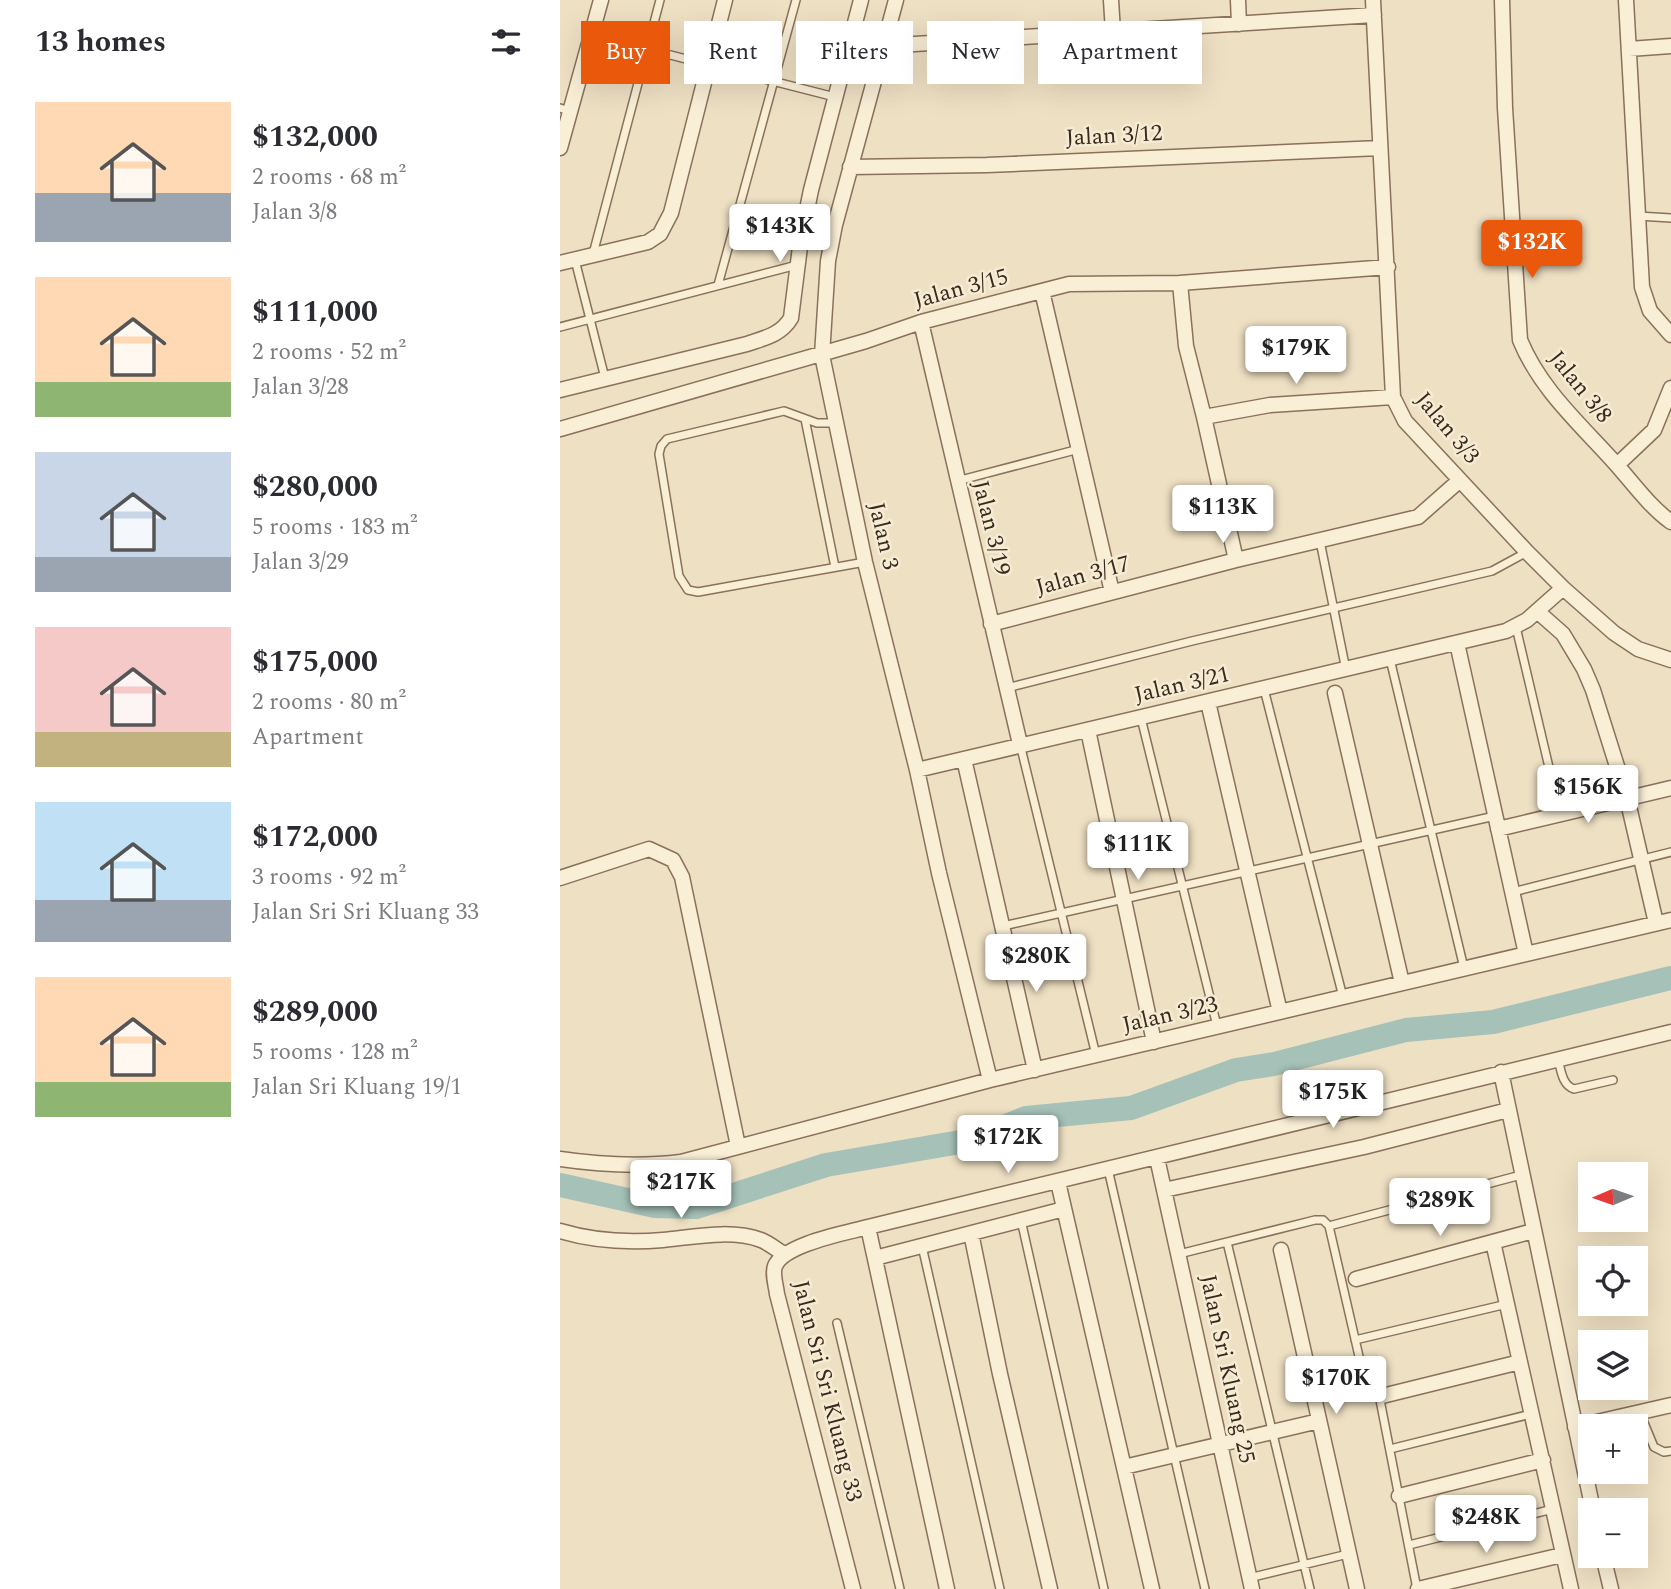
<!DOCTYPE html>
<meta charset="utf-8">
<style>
:root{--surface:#fff;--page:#f2f2f3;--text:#2b2b33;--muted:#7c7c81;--accent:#ea580c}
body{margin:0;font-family:Spectral,serif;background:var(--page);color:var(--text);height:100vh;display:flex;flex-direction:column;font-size:26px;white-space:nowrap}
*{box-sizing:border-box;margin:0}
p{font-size:23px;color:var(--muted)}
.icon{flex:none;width:38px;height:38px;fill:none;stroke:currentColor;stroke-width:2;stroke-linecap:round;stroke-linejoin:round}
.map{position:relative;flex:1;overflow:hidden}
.details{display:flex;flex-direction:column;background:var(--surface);width:560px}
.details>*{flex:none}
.hud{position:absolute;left:21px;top:21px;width:665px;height:63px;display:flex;gap:14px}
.needle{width:46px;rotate:268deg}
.controls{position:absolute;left:1018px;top:1162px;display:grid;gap:14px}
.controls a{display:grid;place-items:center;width:70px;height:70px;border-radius:0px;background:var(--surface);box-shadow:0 7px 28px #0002;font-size:35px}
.price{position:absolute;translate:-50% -60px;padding:0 16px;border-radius:7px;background:#fff;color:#222;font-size:23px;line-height:46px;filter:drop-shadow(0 2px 4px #0008)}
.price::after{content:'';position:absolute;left:50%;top:42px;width:21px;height:16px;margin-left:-10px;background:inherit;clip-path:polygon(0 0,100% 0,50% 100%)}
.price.selected{background:var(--accent);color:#fff}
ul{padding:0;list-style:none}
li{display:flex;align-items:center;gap:21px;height:175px;padding:0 35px}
li span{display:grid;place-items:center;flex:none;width:196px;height:140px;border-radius:0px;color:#555}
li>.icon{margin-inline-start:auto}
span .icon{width:84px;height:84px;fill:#fffc;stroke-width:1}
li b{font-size:30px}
h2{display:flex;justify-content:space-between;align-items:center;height:84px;padding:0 35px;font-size:30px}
.pill{padding:0 24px;border-radius:0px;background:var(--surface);box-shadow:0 7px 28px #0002;font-size:24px;line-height:63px}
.pill.selected{background:var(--accent);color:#fff}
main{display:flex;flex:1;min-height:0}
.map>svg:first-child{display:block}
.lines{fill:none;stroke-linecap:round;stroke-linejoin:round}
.river{stroke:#a5c1b8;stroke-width:24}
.service-casing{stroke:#89715a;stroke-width:10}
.minor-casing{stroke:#89715a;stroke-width:17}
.service{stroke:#f9eed6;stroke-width:7}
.minor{stroke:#f9eed6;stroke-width:14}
.labels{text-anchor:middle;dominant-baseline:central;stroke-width:5;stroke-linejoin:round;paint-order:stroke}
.street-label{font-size:23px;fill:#392a1e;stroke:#f6ebd3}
</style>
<main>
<section class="details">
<h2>13 homes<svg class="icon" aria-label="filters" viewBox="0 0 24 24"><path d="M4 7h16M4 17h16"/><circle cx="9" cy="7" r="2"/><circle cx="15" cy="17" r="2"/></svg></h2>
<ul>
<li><span style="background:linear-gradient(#ffd9b3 65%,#9aa5b1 0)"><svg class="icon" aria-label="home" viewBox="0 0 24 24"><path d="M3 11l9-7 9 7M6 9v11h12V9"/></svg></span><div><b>$132,000</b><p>2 rooms · 68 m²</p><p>Jalan 3/8</p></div></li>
<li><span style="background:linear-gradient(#ffd9b3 75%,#8fb573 0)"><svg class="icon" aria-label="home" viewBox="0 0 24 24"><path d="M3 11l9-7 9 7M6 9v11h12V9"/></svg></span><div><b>$111,000</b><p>2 rooms · 52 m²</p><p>Jalan 3/28</p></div></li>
<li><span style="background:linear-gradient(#c9d6e8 75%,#9aa5b1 0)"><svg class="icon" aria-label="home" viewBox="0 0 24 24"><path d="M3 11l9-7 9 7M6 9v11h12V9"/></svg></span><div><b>$280,000</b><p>5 rooms · 183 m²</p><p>Jalan 3/29</p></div></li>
<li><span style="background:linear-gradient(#f6c9c9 75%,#c2b280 0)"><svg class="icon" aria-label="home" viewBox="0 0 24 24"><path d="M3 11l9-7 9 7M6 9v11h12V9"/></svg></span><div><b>$175,000</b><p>2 rooms · 80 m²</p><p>Apartment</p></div></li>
<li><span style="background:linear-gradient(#bfe0f5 70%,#9aa5b1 0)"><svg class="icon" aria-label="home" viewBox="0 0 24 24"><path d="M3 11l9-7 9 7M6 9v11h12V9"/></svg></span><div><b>$172,000</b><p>3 rooms · 92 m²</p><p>Jalan Sri Sri Kluang 33</p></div></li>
<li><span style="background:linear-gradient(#ffd9b3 75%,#8fb573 0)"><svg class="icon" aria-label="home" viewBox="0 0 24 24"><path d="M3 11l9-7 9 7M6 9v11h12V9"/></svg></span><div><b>$289,000</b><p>5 rooms · 128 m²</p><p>Jalan Sri Kluang 19/1</p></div></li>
</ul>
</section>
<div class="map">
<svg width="1111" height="1589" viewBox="0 0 1111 1589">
<rect width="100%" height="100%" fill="#eee0c3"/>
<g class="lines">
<path class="river" d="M 0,1185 L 95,1206 L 136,1207 L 266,1165 L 412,1140 L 466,1118 L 571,1108 L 676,1070 L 714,1064 L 846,1030 L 933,1022 L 1111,978"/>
<defs>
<path id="service" d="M 32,35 L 275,97
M 0,108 L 10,111
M 1078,216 L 1111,218
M 33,254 L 100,0
M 15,260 L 45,378
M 158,285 L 236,0
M 0,327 L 237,265
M 245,419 L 275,567
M 275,423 L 257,423 L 224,411 L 107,439 L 101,446 L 99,454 L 119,576 L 128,590 L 138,592 L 305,562
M 397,481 L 519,449
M 760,541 L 786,670
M 956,627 L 1000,814
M 830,659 L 904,968
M 447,688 L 632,641 L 932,571 L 967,552
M 704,689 L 783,997
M 581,718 L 657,1026
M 460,744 L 536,1055
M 953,892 L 1111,852
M 443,926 L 935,816
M 998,1059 C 1001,1070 1002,1085 1014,1089 L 1053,1080
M 548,1169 L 645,1589
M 461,1220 L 544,1589
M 769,1226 L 961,1175
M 667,1242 L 750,1589
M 362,1246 L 440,1589
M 619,1254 L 755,1220 L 763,1220 L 769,1226 L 804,1378 L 802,1385 L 795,1389 L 754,1396
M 277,1323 L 340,1589
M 795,1340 L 947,1304
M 822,1396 L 820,1400 L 857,1589
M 1080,1413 L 1094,1447 L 1104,1452 L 1111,1451
M 830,1449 L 971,1414
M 849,1545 L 993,1509
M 689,1578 L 788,1554"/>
<path id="minor" d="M 336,0 L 275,225 L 268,261 L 262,355 L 305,562 L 357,770 L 379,873 L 430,1080
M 551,0 L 553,32
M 678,0 L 679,24
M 813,0 L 833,397 L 845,421 L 967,552 L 1003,588 L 1054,633 L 1078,649 L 1111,660
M 942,0 L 945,108 L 960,340 C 980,389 1020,424 1055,463 C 1073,483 1089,506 1111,522
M 1066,0 L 1082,287 L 1090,311 L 1111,335
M 323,46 L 814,15
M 1069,49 L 1111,46
M 0,148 L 41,0
M 290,167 L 427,165 L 820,148
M 0,263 L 88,242 L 100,234 L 111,213 L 165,0
M 620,283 L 626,346 L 644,417 L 676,560
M 482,291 L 552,592
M 361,322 L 460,744
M 0,390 L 187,344 C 204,338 221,335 231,318 L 241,239 L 251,190 L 301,0
M 644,417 L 710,405 L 833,397
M 0,429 L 306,341 L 361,322 L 509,284 L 620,283 L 828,267
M 1057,465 L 1094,430 L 1111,388
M 977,611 L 1003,634 L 1024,669 L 1033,690 L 1067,798 L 1096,923
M 431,624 L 676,560 L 858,517 L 900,480
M 897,643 L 966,954
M 775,693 L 842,983
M 648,702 L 720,1012
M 528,730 L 594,1042
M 404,759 L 475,1070
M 357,770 L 946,631 L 967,620 L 1003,588
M 938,829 L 1111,788
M 0,878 L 89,849 L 113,860 L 122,877 L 178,1146
M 941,1072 L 1033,1510
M 597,1158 L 692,1589
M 0,1159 C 41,1165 81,1167 121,1162 L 430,1080 L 1111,920
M 498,1182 L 592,1589
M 604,1190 L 804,1147 L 948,1110
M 308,1227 L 387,1589
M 0,1231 C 33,1241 68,1243 103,1240 C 134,1237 171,1229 201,1240 C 209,1243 217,1250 224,1254
M 411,1233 L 440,1374 L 490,1589
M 933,1242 L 1011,1589
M 721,1250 L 797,1589
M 315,1258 L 504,1209
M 796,1279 L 973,1231
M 822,1396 L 960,1362
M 1015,1427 L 1111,1405
M 564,1467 L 759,1421
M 839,1496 L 983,1460
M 1043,1556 L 1051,1589
M 293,1589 L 217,1294 C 216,1285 212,1274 215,1266 C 224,1244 286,1233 308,1227 L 1111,1032
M 858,1589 L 1002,1555"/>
</defs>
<use href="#service" class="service-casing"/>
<use href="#minor" class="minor-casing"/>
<use href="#service" class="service"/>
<use href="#minor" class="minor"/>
</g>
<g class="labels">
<g class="street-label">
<text transform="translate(554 136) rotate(-3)">Jalan 3/12</text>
<text transform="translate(401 289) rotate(-15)">Jalan 3/15</text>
<text transform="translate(1020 387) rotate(51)">Jalan 3/8</text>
<text transform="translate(887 428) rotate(50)">Jalan 3/3</text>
<text transform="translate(431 528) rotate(76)">Jalan 3/19</text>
<text transform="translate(323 536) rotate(77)">Jalan 3</text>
<text transform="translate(523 576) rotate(-15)">Jalan 3/17</text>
<text transform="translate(622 685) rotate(-13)">Jalan 3/21</text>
<text transform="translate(610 1015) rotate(-13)">Jalan 3/23</text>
<text transform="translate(667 1369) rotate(78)">Jalan Sri Kluang 25</text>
<text transform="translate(267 1391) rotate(76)">Jalan Sri Sri Kluang 33</text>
</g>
</g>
</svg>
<div class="controls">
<a><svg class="needle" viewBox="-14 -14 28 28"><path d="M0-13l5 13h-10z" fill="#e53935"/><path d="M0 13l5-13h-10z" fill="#7c7c81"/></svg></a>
<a><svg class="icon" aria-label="locate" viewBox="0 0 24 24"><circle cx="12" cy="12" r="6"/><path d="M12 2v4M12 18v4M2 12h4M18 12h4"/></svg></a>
<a><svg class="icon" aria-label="layers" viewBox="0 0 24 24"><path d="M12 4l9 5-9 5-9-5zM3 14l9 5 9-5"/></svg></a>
<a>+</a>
<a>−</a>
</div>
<b class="price" style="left:220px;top:264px">$143K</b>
<b class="price selected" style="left:972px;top:280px">$132K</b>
<b class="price" style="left:736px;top:386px">$179K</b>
<b class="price" style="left:663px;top:545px">$113K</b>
<b class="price" style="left:1028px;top:825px">$156K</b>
<b class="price" style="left:578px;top:882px">$111K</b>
<b class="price" style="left:476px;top:994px">$280K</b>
<b class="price" style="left:773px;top:1130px">$175K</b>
<b class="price" style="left:448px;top:1175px">$172K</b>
<b class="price" style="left:121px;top:1220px">$217K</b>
<b class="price" style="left:880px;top:1238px">$289K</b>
<b class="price" style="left:776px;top:1416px">$170K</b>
<b class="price" style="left:926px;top:1555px">$248K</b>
<div class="hud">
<a class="pill selected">Buy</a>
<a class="pill">Rent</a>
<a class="pill">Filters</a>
<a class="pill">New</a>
<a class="pill">Apartment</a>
</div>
</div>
</main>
